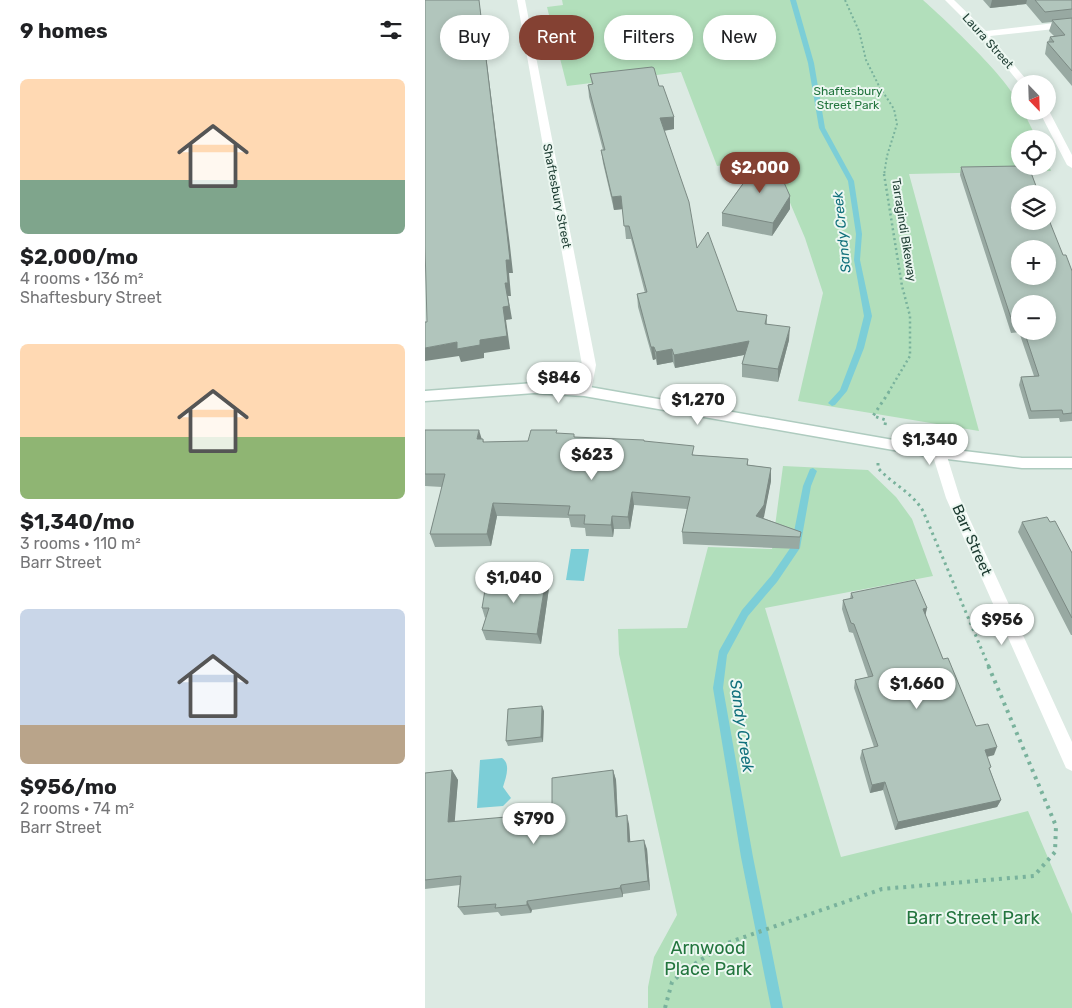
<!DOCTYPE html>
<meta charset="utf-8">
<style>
:root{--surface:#fff;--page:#f2f2f2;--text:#202124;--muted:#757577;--accent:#844133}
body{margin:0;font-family:Rubik,sans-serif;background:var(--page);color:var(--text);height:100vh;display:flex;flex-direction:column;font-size:19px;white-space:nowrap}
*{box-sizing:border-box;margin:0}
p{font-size:16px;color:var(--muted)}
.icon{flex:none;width:28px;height:28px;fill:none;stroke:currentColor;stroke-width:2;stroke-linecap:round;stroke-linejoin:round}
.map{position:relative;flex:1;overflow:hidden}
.panel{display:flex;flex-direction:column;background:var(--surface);width:425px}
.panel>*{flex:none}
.hud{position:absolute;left:15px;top:15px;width:475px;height:45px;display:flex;gap:10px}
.needle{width:32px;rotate:157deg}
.fabs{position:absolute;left:586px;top:75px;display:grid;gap:10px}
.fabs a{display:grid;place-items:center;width:45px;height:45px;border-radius:50%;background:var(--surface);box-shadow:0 2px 8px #0003;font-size:25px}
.price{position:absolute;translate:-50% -42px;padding:0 11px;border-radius:18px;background:#fff;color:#222;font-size:16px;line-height:32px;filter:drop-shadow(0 1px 2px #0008)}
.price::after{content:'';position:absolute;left:50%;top:30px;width:15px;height:11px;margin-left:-8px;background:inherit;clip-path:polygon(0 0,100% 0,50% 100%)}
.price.selected{background:var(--accent);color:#fff}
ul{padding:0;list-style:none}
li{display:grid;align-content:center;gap:10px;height:265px;padding:0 20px}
li span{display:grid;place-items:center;height:155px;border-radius:8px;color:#555}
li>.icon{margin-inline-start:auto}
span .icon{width:90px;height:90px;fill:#fffc;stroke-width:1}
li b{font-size:21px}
h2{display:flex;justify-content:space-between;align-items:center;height:60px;padding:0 20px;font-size:21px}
.pill{padding:0 18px;border-radius:22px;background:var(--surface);box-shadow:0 2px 8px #0003;font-size:18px;line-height:45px}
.pill.selected{background:var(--accent);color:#fff}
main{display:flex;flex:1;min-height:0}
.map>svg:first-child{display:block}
.green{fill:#b2dfbb}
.water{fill:#7cced7}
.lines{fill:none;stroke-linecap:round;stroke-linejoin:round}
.stream{fill:#7cced7;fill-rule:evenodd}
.secondary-casing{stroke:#aecbbf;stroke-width:3}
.path-far3{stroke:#79b29c;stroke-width:2;stroke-dasharray:2 2.5;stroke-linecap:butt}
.path-far2{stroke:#79b29c;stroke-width:2.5;stroke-dasharray:2 3;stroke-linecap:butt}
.path-far1{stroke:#79b29c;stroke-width:3;stroke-dasharray:2.5 4;stroke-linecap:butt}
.path{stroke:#79b29c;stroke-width:4;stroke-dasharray:3 5;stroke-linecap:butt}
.minor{fill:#fff;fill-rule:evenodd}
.secondary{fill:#fff;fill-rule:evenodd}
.wall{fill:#98a9a2;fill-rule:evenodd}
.shaded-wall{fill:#7c8a84}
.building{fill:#b1c5bc;stroke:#7c8a84;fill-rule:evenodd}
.labels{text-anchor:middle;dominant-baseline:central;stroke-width:4;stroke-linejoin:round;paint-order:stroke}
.far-street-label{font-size:12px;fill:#1c3b31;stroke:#ecf7f1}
.far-park-label{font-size:12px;fill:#23753e;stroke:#ecf7f1}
.far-water-label{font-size:14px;font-style:italic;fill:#11707c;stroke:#ecf7f1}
.street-label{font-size:15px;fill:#1c3b31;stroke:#ecf7f1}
.water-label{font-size:16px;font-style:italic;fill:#11707c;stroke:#ecf7f1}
.near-park-label{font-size:18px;fill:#23753e;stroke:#ecf7f1}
</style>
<main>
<section class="panel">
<h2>9 homes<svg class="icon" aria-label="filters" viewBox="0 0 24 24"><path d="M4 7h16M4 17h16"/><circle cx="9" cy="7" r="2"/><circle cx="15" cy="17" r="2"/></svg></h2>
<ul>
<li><span style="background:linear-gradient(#ffd9b3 65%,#7fa58c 0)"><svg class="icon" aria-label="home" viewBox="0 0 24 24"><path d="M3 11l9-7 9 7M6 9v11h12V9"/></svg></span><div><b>$2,000/mo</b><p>4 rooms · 136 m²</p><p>Shaftesbury Street</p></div></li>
<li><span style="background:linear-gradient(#ffd9b3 60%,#8fb573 0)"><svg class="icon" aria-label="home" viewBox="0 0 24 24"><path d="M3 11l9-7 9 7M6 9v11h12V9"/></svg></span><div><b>$1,340/mo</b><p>3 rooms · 110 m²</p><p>Barr Street</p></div></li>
<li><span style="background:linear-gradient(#c9d6e8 75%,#b9a48a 0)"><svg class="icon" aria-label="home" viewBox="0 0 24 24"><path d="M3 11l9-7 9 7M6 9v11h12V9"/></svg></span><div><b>$956/mo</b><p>2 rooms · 74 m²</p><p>Barr Street</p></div></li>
</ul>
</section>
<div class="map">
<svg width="647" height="1008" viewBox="0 0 647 1008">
<rect width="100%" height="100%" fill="#dceae3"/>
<path class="green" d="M 137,0 L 498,0 C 518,18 595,88 595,111 L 598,111 L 612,139 L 595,139 L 595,166 L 622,166 L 623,163 L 626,171 L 484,174 L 554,431 L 373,401 L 398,293 L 380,238 L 346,158 L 292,166 L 256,72 L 142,86 L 122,7 L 138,5 Z
M 358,466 L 443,470 L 471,497 L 487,519 L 508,576 L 340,608 L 416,857 L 603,811 L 647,914 L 647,1008 L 223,1008 L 223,987 L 229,957 L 252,915 L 194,654 L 193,629 L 262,628 L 283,547 L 347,549 Z"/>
<path class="water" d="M 146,549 L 164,549 L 159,581 L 141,580 Z
M 77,758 C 86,764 81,777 78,787 L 86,798 L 78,806 L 52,808 L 55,760 Z"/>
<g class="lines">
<path class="stream" d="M 365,0 L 371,0 L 389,63 L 400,128 L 429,181 L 437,234 L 435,260 L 447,316 L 439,348 L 422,391 L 410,405 L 407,406 L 403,403 L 415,390 L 431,348 L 439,316 L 429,260 L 431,234 L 423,181 L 394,128 L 383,63 Z
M 388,468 L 392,471 L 386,486 L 375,548 L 352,582 L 323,616 L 302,655 L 298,688 L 328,857 L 358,1008 L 346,1008 L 316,857 L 288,688 L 294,651 L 317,610 L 346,576 L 366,547 L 378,486 L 385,469 Z"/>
<defs>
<path id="secondary" d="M 109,383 L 159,386 L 514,448 L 597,458 L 647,458 L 647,468 L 597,468 L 514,458 L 159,396 L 109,393 L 0,401 L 0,391 Z"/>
</defs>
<use href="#secondary" class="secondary-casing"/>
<path class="path-far3" d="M 420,0 L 434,31 L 441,60 L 454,86 L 469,109 L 472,124 L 462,156 L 459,175"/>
<path class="path-far2" d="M 459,174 L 477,286 L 485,316 L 485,356 L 463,393"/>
<path class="path-far1" d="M 460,425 L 461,420 L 448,416 L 464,392
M 453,463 L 453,468 C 467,484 487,492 498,511 L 564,667"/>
<path class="path" d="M 240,1008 L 247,982 L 260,970 L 302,943 L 457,889 L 609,876 L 630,852 L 631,826 L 563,665"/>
<path class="minor" d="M 92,0 L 100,0 L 171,365 L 166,391 L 164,394 L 154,394 L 152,391 L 157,365 Z
M 520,0 L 529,0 L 561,31 L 647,21 L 647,27 L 565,36 L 605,84 L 595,84 L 556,36 Z
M 623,109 L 647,155 L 647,168 L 642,165 L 614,111 L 622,111 Z
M 514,448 L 519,449 L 521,453 L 535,498 L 647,742 L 647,771 L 641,768 L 521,498 L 507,453 L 509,449 Z"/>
<use href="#secondary" class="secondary"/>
</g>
<path class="wall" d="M 558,0 L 647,0 L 647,86 L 620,54 L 622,42 L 623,42 L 625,37 L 629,36 L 624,31 L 627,22 L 617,23 L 601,4 L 565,8 Z
M 165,74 L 234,86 L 249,117 L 249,129 L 239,131 L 272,248 L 312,311 L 342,315 L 342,324 L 364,340 L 353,382 L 317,377 L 317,364 L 319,355 L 250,368 L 248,362 L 232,365 L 231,359 L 228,360 L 213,307 L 212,294 L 220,293 L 206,239 L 201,239 L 198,209 L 189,210 L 178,163 L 176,150 L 178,150 L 164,97 L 163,85 L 167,84 Z
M 320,164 L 365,196 L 365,209 L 347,236 L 297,226 L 297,213 L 321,179 L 320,176 Z
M 536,167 L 638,255 L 647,271 L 647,421 L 635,422 L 634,418 L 604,419 L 594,385 L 596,377 L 609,376 L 594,332 L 586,333 L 535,175 ZM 595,304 L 622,331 L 595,331 Z
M 0,430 L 58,439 L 59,442 L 103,441 L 132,434 L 150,437 L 219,441 L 270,455 L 323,459 L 323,465 L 346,468 L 346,481 L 338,518 L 376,532 L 374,549 L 258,544 L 257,532 L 262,509 L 209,505 L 205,529 L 189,529 L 188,537 L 161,536 L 160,528 L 146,527 L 144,518 L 72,516 L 66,546 L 10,547 L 5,534 L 17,487 L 0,486 Z
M 597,522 L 647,553 L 647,635 L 646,635 L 593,532 Z
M 124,588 L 116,644 L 61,640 L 57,630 L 61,617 L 60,618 L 57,608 Z
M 426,593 L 502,608 L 500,615 L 518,659 L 551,726 L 569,755 L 562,757 L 565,770 L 576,800 L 572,807 L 470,830 L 458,790 L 445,793 L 435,758 L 437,750 L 449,747 L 429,688 L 430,680 L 443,677 L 428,633 L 424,632 L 417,609 L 418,600 L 425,599 Z
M 119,711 L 118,742 L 83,746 L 81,741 Z
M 27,770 L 33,780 L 29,822 L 127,813 L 188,770 L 191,780 L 193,816 L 204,824 L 205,842 L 222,849 L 225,890 L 198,894 L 198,897 L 107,910 L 106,913 L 76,916 L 73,912 L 39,915 L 33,907 L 35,885 L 0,889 L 0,773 Z"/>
<path class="shaded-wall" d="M 54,0 L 85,246 L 88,273 L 84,273 L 86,296 L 83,296 L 87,319 L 81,320 L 85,349 L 59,353 L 59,358 L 36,362 L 34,356 L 0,361 L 0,348 L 32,342 L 55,340 L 78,307 L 80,283 L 81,260 Z
M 567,0 L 602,0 L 601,4 L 565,8 Z
M 249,117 L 249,129 L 236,131 L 235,118 Z
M 196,196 L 198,209 L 189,210 L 187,197 Z
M 365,196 L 365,209 L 347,236 L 348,223 Z
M 365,327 L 364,340 L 353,382 L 353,369 Z
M 324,341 L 324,354 L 250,368 L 249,355 Z
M 226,347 L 229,347 L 231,359 L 228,360 Z
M 247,349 L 248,362 L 232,365 L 231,352 Z
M 54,430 L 58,443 L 52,439 Z
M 346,468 L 346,481 L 339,517 L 331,528 L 331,516 Z
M 207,492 L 209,505 L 205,529 L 203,517 Z
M 68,503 L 72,516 L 66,546 L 62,534 Z
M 187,516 L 189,529 L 188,537 L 186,525 Z
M 121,578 L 124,588 L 116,644 L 112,634 Z
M 502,608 L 500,617 L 498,609 Z
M 117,706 L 119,711 L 118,742 L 116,737 Z
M 572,747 L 569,755 L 556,758 L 560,750 Z
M 27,770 L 33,780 L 29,831 L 23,822 Z
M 188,770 L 191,780 L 193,826 L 191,817 Z
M 460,782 L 458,790 L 445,793 L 447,785 Z
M 576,800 L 572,807 L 470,830 L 473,822 Z
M 202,815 L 204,824 L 206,851 L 203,842 Z
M 219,840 L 222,849 L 225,890 L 223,881 Z
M 196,885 L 198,894 L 198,897 L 195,888 Z
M 102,901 L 107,910 L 106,913 L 102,905 Z"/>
<path class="building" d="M 0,0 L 54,0 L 82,233 L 85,260 L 81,260 L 83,283 L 80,283 L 84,306 L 78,307 L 82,336 L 55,340 L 55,345 L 32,349 L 32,342 L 0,348 L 0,322 L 2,322 L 0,246 Z
M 610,0 L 647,0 L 647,9 L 620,12 Z
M 647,18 L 647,71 L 622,42 L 629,42 L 625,37 L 640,35 L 627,20 Z
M 227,67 L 229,68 L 234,86 L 238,86 L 249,117 L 235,118 L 264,202 L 272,248 L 283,232 L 312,311 L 342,315 L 340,324 L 365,327 L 353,369 L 317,364 L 324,341 L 249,355 L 247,349 L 231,352 L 229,347 L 226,347 L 212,294 L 222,292 L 204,226 L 199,226 L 196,196 L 187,197 L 176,150 L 180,150 L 163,85 L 168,84 L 165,74 Z
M 349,160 L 365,196 L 348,223 L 297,213 L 325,174 L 320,164 Z
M 595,166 L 597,171 L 605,170 L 614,194 L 595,194 L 595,221 L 622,221 L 622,215 L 638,255 L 641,255 L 647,271 L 647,413 L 638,414 L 637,410 L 606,411 L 596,377 L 614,376 L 599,331 L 622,331 L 622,304 L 595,304 L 595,324 L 588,324 L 536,167 ZM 595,249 L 622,249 L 622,276 L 595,276 Z
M 0,430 L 54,430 L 52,439 L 58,439 L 58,442 L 103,441 L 106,430 L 132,430 L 131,433 L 149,434 L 149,437 L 219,440 L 219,441 L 269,446 L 267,455 L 323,459 L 322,465 L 346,468 L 339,505 L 331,516 L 376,532 L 375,537 L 257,532 L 265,497 L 207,492 L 203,517 L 187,516 L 186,525 L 159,524 L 160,515 L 143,515 L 145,506 L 68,503 L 62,534 L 5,534 L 20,474 L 0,474 Z
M 622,517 L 625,522 L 630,521 L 647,553 L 647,618 L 597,522 Z
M 62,578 L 121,578 L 112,634 L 57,630 L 64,608 L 57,608 Z
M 490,580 L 502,608 L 498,609 L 518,659 L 523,658 L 551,726 L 563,724 L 572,747 L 560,750 L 566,767 L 564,768 L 576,800 L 473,822 L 460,782 L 447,785 L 437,750 L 453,746 L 430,680 L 448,676 L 429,624 L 426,623 L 418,600 L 428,598 L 426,593 Z
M 117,706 L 116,737 L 81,741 L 83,709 Z
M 27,770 L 23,822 L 127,813 L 127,778 L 188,770 L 191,817 L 202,815 L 203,842 L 219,840 L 223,881 L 196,885 L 195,888 L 102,901 L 102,905 L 70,908 L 71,904 L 33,907 L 36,876 L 0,880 L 0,773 Z"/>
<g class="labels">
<g class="far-street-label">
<text transform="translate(563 41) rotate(48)">Laura Street</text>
<text transform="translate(132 196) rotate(79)">Shaftesbury Street</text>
<text transform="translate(479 230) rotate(81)">Tarragindi Bikeway</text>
</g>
<g class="far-park-label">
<text x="423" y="91">Shaftesbury<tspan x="423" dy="14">Street Park</tspan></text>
</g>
<g class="far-water-label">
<text transform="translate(417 232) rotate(-96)">Sandy Creek</text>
</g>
<g class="street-label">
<text transform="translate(547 540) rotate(66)">Barr Street</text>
</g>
<g class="water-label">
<text transform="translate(317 726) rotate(82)">Sandy Creek</text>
</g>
<g class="near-park-label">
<text x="548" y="918">Barr Street Park</text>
<text x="283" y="948">Arnwood<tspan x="283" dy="21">Place Park</tspan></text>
</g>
</g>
</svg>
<div class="fabs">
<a><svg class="needle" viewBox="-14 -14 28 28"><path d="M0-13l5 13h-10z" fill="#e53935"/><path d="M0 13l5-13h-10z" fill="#757577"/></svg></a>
<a><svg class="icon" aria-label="locate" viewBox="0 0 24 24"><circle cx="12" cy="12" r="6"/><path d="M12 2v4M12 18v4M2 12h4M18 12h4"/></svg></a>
<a><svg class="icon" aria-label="layers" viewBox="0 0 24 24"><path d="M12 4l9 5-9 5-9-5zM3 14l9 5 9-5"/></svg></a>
<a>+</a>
<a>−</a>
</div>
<b class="price selected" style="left:335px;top:194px">$2,000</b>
<b class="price" style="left:134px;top:404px">$846</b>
<b class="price" style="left:273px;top:426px">$1,270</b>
<b class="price" style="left:505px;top:466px">$1,340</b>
<b class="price" style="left:167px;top:481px">$623</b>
<b class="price" style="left:89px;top:604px">$1,040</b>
<b class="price" style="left:577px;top:646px">$956</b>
<b class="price" style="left:492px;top:710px">$1,660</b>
<b class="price" style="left:109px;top:845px">$790</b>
<div class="hud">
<a class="pill">Buy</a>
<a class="pill selected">Rent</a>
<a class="pill">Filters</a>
<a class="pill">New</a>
</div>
</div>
</main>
